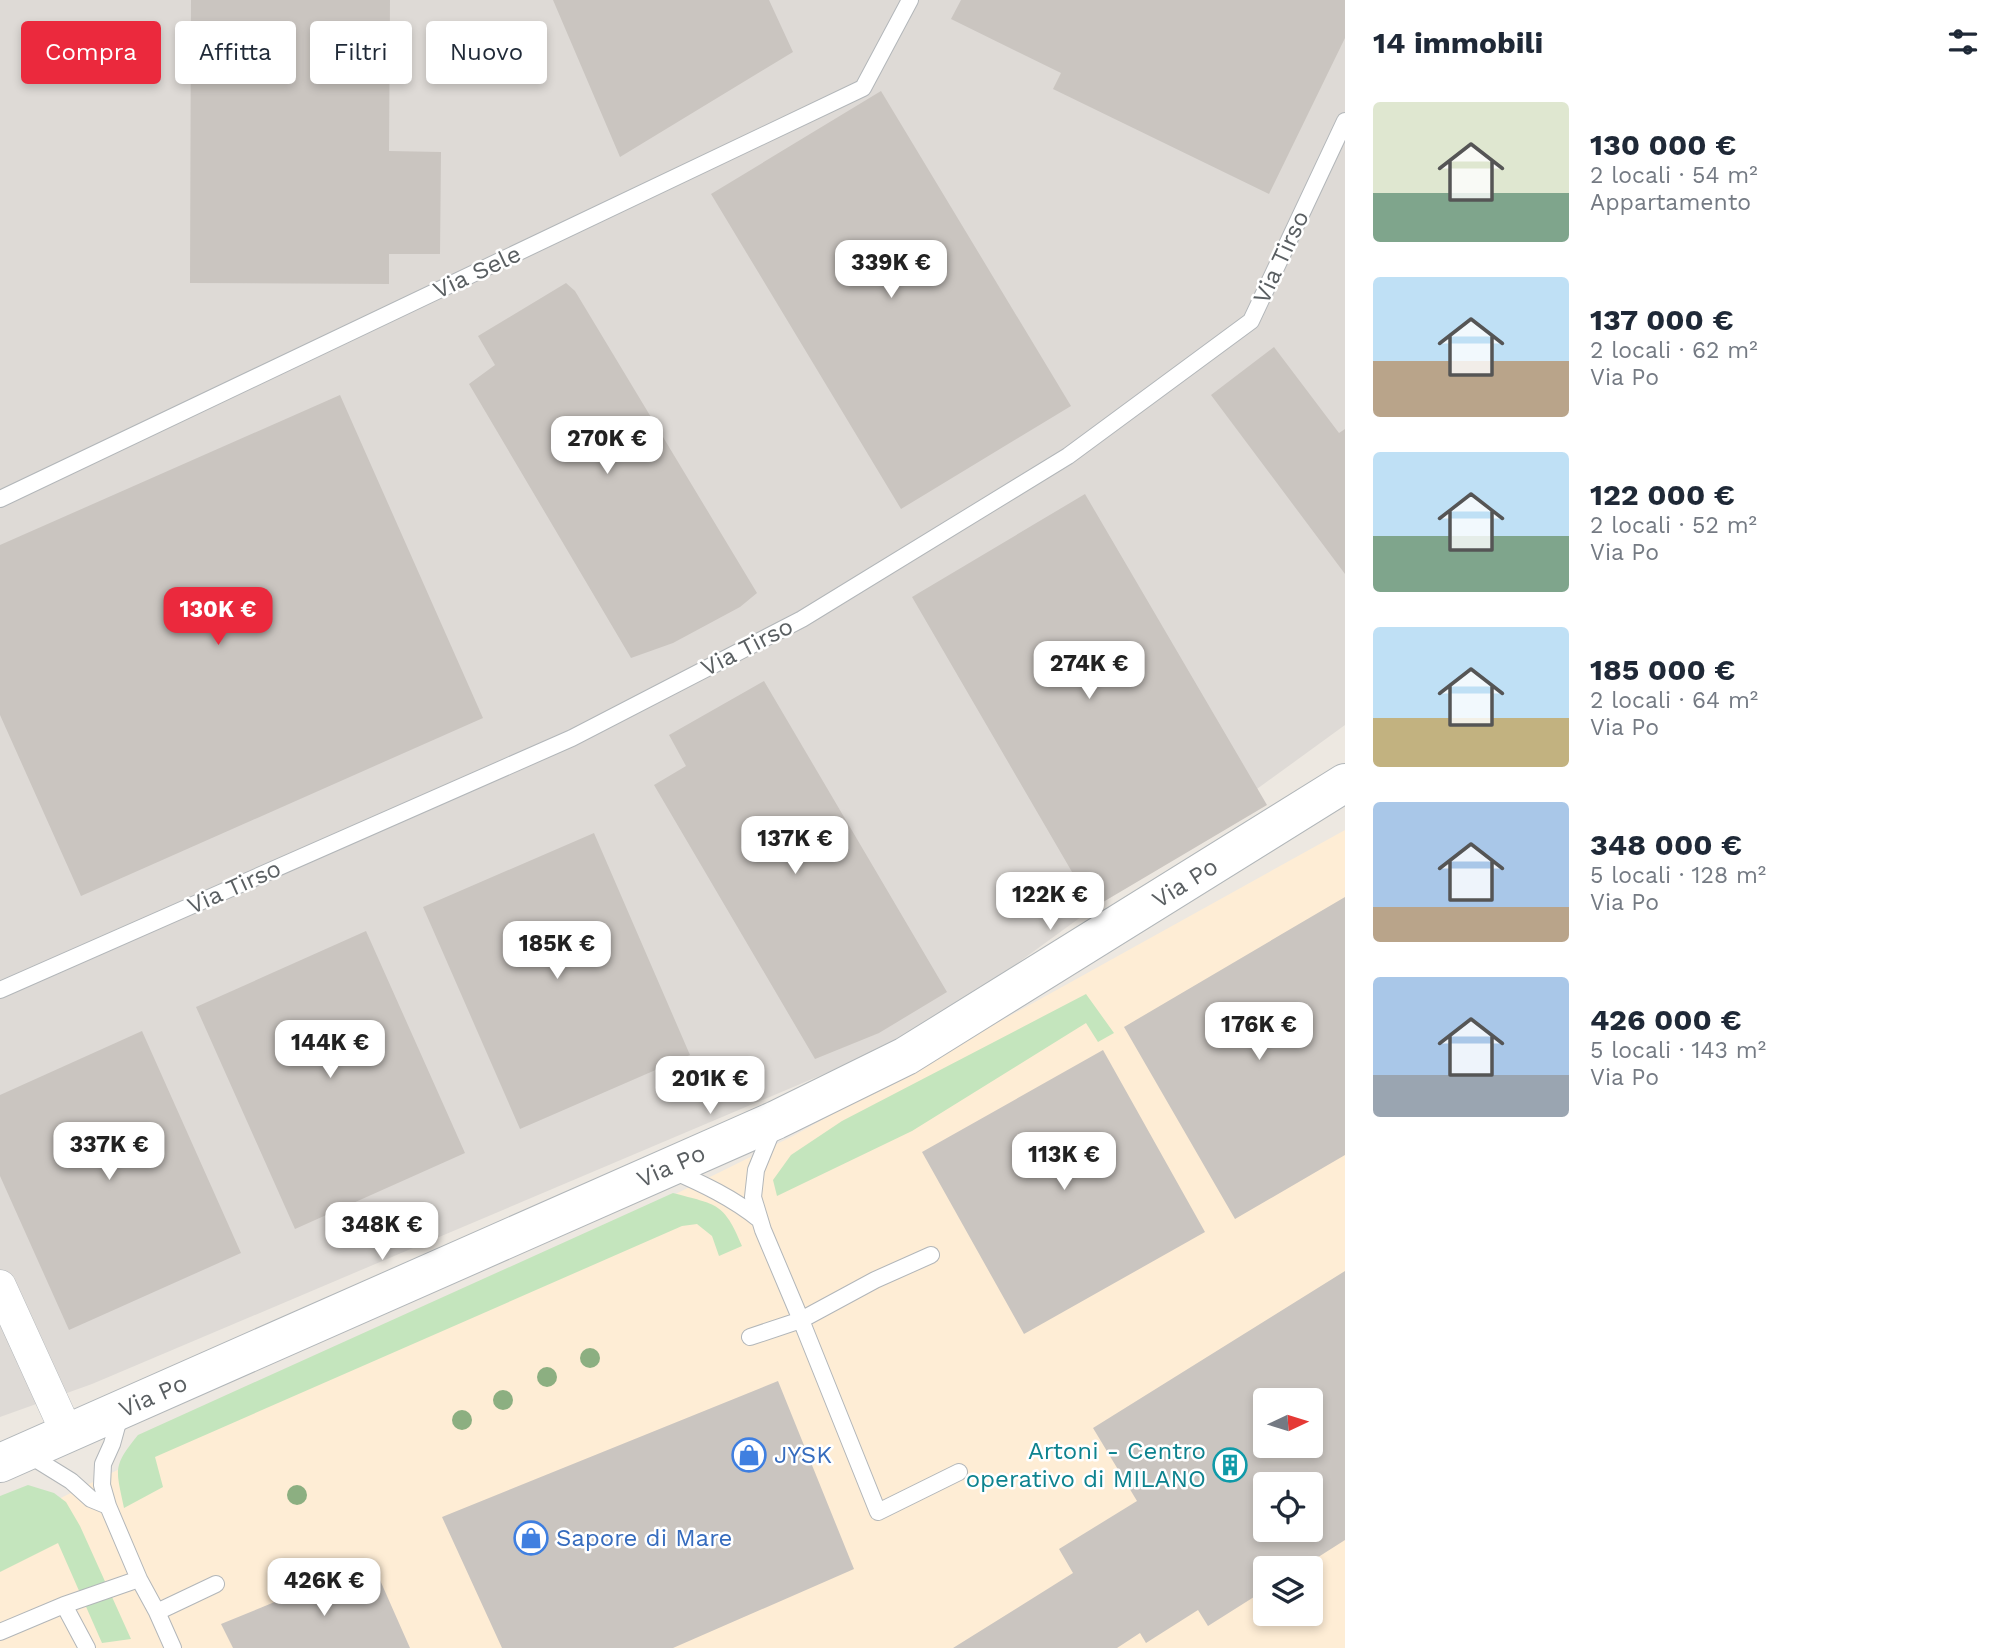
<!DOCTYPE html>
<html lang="it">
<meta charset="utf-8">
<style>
:root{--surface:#fff;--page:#f2f2f3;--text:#1f2937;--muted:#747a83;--accent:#eb293d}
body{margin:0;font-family:"Work Sans",sans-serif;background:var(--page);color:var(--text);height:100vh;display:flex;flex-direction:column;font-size:26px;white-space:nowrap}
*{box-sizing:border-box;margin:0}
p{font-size:23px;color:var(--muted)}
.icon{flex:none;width:38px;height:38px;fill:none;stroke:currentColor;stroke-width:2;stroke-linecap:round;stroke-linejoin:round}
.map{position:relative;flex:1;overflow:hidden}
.drawer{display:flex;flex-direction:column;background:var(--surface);width:665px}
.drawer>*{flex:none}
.banner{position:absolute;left:21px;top:21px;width:665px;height:63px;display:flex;gap:14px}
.needle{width:46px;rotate:86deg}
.fabs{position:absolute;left:1253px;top:1388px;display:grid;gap:14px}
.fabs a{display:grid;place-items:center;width:70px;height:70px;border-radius:7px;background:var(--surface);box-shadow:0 4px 10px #0003;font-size:35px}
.price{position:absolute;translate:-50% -60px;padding:0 16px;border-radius:14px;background:#fff;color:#222;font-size:23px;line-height:46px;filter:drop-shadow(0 2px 4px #0008)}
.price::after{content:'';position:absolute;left:50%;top:42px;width:21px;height:16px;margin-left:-10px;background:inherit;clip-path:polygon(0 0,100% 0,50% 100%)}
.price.current{background:var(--accent);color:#fff}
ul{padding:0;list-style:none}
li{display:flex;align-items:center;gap:21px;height:175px;padding:0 28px}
li span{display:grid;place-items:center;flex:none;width:196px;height:140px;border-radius:7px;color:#555}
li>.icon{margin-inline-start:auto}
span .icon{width:84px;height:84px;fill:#fffc;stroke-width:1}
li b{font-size:30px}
h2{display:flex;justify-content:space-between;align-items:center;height:84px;padding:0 28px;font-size:30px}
.chip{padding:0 24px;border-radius:7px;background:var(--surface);box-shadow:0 4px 10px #0003;font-size:24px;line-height:63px}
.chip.current{background:var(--accent);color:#fff}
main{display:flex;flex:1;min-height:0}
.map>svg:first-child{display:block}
.commercial{fill:#feedd5;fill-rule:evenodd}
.industrial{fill:#dedad6}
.green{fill:#c4e5bd}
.building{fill:#cac5c0;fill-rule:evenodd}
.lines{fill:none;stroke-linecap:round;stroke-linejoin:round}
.lane-casing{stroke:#b2b6b9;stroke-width:18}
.street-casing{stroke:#b2b6b9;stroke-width:33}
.secondary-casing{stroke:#b1b6b9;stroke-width:40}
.lane{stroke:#fff;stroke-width:16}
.street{stroke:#fff;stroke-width:32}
.secondary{stroke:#fff;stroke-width:38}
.tree{fill:#8caf81}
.labels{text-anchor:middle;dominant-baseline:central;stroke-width:5;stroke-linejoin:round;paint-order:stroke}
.street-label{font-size:24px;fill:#5a5f62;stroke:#fff}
.culture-label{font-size:24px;fill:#0d838f;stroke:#fff;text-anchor:end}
.shop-label{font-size:24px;fill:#366cbe;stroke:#fff;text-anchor:start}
</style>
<main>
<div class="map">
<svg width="1345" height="1648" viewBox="0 0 1345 1648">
<rect width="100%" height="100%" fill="#ede8e1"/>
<path class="commercial" d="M 1345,830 L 1345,1648 L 0,1648 L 0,1528 L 793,1136 ZM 1265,1400 L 1311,1400 L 1311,1446 L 1265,1446 ZM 1265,1484 L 1311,1484 L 1311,1530 L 1265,1530 ZM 1265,1568 L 1311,1568 L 1311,1614 L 1265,1614 Z"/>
<path class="industrial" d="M 0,0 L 1345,0 L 1345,725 L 923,1032 L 92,1384 L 0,1417 Z"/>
<path class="green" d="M 1086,994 L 1114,1033 L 1098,1042 L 1086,1023 L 912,1131 L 777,1196 L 773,1180 L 791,1155 L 842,1121 Z
M 673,1193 C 717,1205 724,1202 742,1246 L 719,1256 L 712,1236 L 697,1224 L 682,1226 L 155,1457 L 163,1487 L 124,1508 C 116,1469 112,1467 138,1435 Z
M 28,1485 L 54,1493 L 66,1502 L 80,1526 L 131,1639 L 102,1643 L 58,1543 L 0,1572 L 0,1496 Z"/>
<path class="building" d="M 191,0 L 390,0 L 389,151 L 441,152 L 440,254 L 389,254 L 389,284 L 190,283 Z
M 553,0 L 769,0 L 793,52 L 620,157 Z
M 961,0 L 1345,0 L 1345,38 L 1269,194 L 1053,89 L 1061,73 L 951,19 Z
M 881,91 L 1071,406 L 901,509 L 711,194 Z
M 566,283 L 575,291 L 757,593 L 740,607 L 673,643 L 631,658 L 469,384 L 495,365 L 478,336 Z
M 1274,347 L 1339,433 L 1345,429 L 1345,574 L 1211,395 Z
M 340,395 L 483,718 L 81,896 L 0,715 L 0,545 Z
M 1085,494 L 1267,805 L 1093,908 L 912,597 Z
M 764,681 L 947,992 L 879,1033 L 815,1059 L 654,785 L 686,766 L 669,735 Z
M 594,833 L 690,1055 L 520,1129 L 423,907 Z
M 1345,897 L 1345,1155 L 1235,1219 L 1124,1027 Z
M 366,931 L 465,1153 L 295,1229 L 196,1007 Z
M 142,1031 L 241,1253 L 69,1330 L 0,1176 L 0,1095 Z
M 1103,1050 L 1205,1232 L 1024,1334 L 922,1152 Z
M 1345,1271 L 1345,1540 L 1301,1568 L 1265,1568 L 1265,1590 L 1208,1626 L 1198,1610 L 1146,1643 L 1140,1633 L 1117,1648 L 953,1648 L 1073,1573 L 1059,1549 L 1137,1501 L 1093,1428 ZM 1265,1400 L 1311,1400 L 1311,1446 L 1265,1446 ZM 1265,1484 L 1311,1484 L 1311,1530 L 1265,1530 Z
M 778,1381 L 854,1569 L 673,1648 L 502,1648 L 442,1517 Z
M 372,1562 L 410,1648 L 233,1648 L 221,1624 Z"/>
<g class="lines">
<defs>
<path id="lane" d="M 0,499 L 863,88 L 910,0
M 0,990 L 572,738 L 802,619 L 1068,456 L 1251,321 L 1345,121
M 671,1170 C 703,1184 733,1198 760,1220
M 931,1255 L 875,1280 L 801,1320 L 878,1512 L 959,1472
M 750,1337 L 801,1320 L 763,1230 L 753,1197 L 756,1170 L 774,1126
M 29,1455 L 71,1481 L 91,1499 L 108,1506
M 139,1579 L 157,1612 L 173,1648
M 64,1605 L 87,1648
M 157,1612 L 216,1584
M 0,1632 L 64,1605 L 139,1579 L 108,1506 L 102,1485 L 103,1464 L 112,1444 L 120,1415"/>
<path id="street" d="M 0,1286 L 67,1433"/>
<path id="secondary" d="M 0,1463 L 776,1120 L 906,1056 L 1345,783"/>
</defs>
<use href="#lane" class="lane-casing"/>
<use href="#street" class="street-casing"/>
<use href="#secondary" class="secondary-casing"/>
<use href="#lane" class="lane"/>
<use href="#street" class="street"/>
<use href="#secondary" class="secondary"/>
</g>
<g class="tree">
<circle cx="590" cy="1358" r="10"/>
<circle cx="547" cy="1377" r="10"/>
<circle cx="503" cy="1400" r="10"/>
<circle cx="462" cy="1420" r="10"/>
<circle cx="297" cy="1495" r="10"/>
</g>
<defs>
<symbol id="shop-ring" viewBox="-11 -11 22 22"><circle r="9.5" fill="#fff" stroke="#3f7fe0" stroke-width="1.5"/><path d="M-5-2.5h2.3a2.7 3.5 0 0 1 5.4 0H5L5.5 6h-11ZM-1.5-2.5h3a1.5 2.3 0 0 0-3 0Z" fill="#3f7fe0"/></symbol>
<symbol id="building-ring" viewBox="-11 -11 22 22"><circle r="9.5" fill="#fff" stroke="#0f9aa8" stroke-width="1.5"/><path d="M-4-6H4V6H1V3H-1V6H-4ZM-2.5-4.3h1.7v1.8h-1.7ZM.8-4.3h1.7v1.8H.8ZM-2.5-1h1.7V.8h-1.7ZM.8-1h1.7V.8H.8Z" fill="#0f9aa8"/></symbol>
</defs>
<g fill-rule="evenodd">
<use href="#shop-ring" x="730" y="1436" width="38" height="38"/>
<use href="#building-ring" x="1211" y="1446" width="38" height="38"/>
<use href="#shop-ring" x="512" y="1519" width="38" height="38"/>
</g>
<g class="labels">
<g class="street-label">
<text transform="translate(1281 257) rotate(-65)">Via Tirso</text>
<text transform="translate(477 272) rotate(-25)">Via Sele</text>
<text transform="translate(747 647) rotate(-27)">Via Tirso</text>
<text transform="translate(1185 883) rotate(-32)">Via Po</text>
<text transform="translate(234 887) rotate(-24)">Via Tirso</text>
<text transform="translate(671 1166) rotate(-24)">Via Po</text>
<text transform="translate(153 1396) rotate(-24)">Via Po</text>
</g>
<g class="culture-label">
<text x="1206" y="1451">Artoni - Centro<tspan x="1206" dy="28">operativo di MILANO</tspan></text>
</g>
<g class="shop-label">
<text x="774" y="1455">JYSK</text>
<text x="556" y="1538">Sapore di Mare</text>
</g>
</g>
</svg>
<div class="fabs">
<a><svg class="needle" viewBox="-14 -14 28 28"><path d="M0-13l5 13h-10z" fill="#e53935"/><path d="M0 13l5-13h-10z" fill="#747a83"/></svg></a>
<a><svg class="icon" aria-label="locate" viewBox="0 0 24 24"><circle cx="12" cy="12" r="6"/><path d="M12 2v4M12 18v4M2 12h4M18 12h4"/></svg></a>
<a><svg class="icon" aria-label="layers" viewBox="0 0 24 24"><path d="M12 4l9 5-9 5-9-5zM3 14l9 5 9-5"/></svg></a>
</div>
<b class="price" style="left:891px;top:300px">339K €</b>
<b class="price" style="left:607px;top:476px">270K €</b>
<b class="price current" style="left:218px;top:647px">130K €</b>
<b class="price" style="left:1089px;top:701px">274K €</b>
<b class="price" style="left:795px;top:876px">137K €</b>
<b class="price" style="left:1050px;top:932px">122K €</b>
<b class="price" style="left:557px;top:981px">185K €</b>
<b class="price" style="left:1259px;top:1062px">176K €</b>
<b class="price" style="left:330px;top:1080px">144K €</b>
<b class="price" style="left:710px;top:1116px">201K €</b>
<b class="price" style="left:109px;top:1182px">337K €</b>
<b class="price" style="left:1064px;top:1192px">113K €</b>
<b class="price" style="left:382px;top:1262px">348K €</b>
<b class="price" style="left:324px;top:1618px">426K €</b>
<div class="banner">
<a class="chip current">Compra</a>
<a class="chip">Affitta</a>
<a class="chip">Filtri</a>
<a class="chip">Nuovo</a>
</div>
</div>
<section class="drawer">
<h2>14 immobili<svg class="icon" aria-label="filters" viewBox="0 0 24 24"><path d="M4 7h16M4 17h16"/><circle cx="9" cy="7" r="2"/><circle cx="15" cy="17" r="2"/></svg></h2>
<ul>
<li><span style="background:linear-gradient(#dfe7d0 65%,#7fa58c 0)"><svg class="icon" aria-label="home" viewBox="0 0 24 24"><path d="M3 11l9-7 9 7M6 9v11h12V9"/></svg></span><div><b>130 000 €</b><p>2 locali · 54 m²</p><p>Appartamento</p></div></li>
<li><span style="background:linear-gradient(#bfe0f5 60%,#b9a48a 0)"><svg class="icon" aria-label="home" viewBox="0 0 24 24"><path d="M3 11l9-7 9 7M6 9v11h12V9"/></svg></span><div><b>137 000 €</b><p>2 locali · 62 m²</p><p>Via Po</p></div></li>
<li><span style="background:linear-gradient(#bfe0f5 60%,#7fa58c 0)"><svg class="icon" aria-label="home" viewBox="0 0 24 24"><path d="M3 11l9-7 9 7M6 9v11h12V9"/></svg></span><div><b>122 000 €</b><p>2 locali · 52 m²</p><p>Via Po</p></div></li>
<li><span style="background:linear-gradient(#bfe0f5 65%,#c2b280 0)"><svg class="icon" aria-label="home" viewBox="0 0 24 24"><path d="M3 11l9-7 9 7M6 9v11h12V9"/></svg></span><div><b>185 000 €</b><p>2 locali · 64 m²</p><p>Via Po</p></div></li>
<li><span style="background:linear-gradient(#a9c7e8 75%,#b9a48a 0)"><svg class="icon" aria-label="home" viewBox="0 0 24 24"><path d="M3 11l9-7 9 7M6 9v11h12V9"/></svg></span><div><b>348 000 €</b><p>5 locali · 128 m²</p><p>Via Po</p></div></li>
<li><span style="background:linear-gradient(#a9c7e8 70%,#9aa5b1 0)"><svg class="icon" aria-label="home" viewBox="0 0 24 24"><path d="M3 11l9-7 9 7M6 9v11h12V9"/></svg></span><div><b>426 000 €</b><p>5 locali · 143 m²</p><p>Via Po</p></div></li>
</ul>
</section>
</main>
